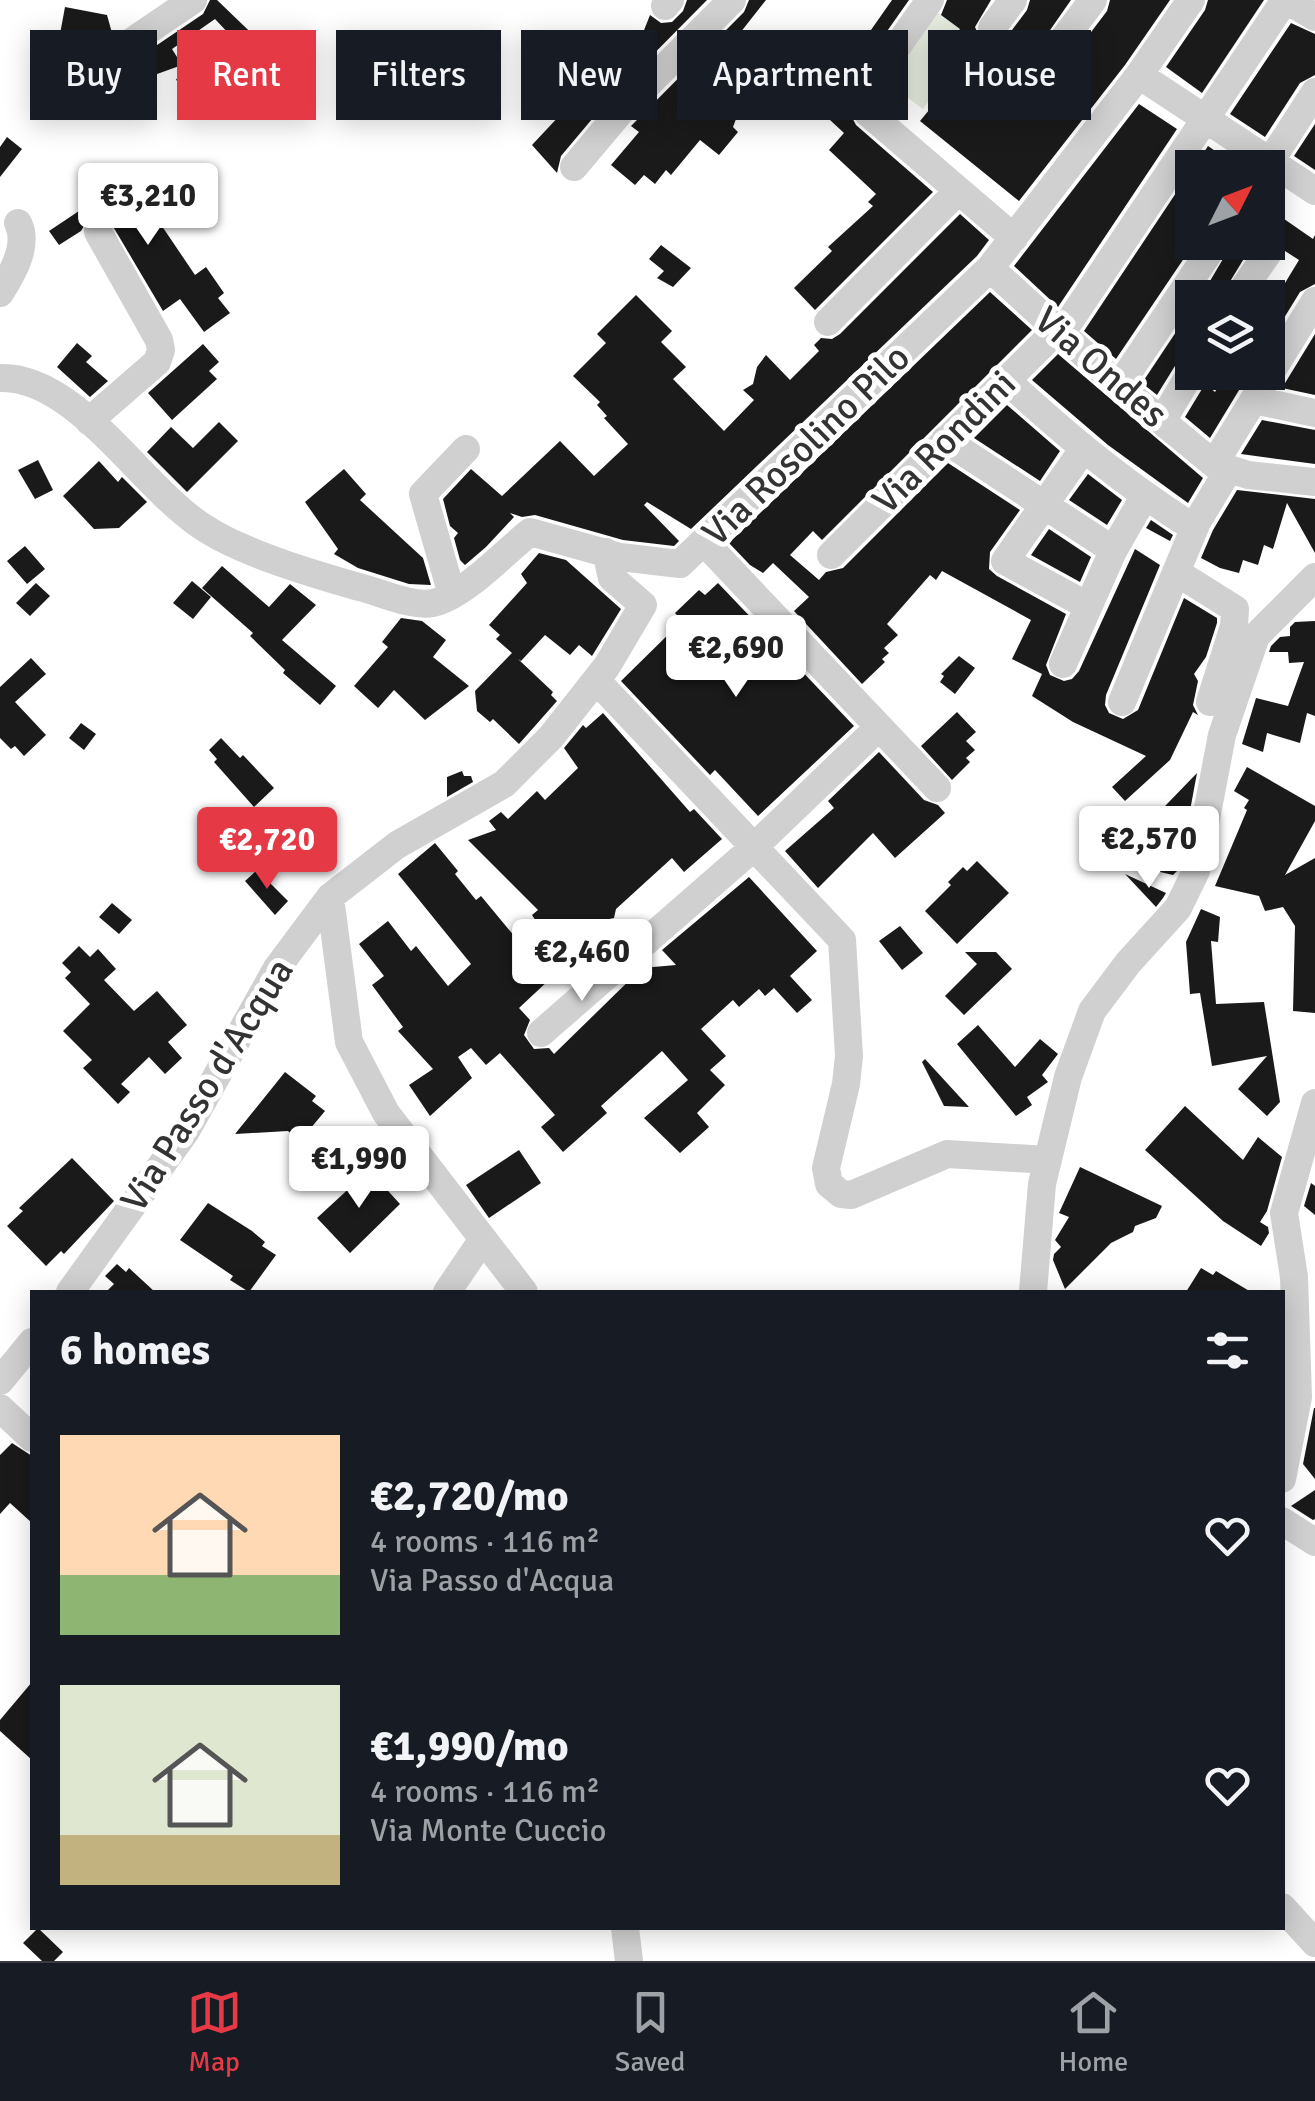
<!DOCTYPE html>
<meta charset="utf-8">
<style>
:root{--surface:#171b24;--page:#242831;--text:#f1f3f6;--muted:#9ea1a6;--line:#363941;--accent:#e63946}
body{margin:0;font-family:Signika,sans-serif;background:var(--page);color:var(--text);height:100vh;display:flex;flex-direction:column;font-size:38px;white-space:nowrap}
*{box-sizing:border-box;margin:0}
p{font-size:32px;color:var(--muted)}
.icon{flex:none;width:55px;height:55px;fill:none;stroke:currentColor;stroke-width:2;stroke-linecap:round;stroke-linejoin:round}
.map{position:relative;flex:1;overflow:hidden}
.sheet{position:absolute;left:30px;top:1290px;width:1255px;height:640px;display:flex;flex-direction:column;background:var(--surface);border-radius:0px;box-shadow:0 5px 25px #0003}
.sheet>*{flex:none}
.guide{position:absolute;left:30px;top:30px;width:1255px;height:90px;display:flex;gap:20px}
.needle{width:65px;rotate:48deg}
.tools{position:absolute;left:1175px;top:150px;display:grid;gap:20px}
.tools a{display:grid;place-items:center;width:110px;height:110px;border-radius:0px;background:var(--surface);box-shadow:0 5px 25px #0003;font-size:50px}
.price{position:absolute;translate:-50% -85px;padding:0 22px;border-radius:10px;background:#fff;color:#222;font-size:32px;line-height:65px;filter:drop-shadow(0 2px 5px #0008)}
.price::after{content:'';position:absolute;left:50%;top:60px;width:30px;height:22px;margin-left:-15px;background:inherit;clip-path:polygon(0 0,100% 0,50% 100%)}
.price.active{background:var(--accent);color:#fff}
ul{padding:0;list-style:none}
li{display:flex;align-items:center;gap:30px;height:250px;padding:0 30px}
li span{display:grid;place-items:center;flex:none;width:280px;height:200px;border-radius:0px;color:#555}
li>.icon{margin-inline-start:auto}
span .icon{width:120px;height:120px;fill:#fffc;stroke-width:1}
li b{font-size:42px}
h2{display:flex;justify-content:space-between;align-items:center;height:120px;padding:0 30px;font-size:42px}
.chip{padding:0 35px;border-radius:0px;background:var(--surface);box-shadow:0 5px 25px #0003;font-size:35px;line-height:90px}
.chip.active{background:var(--accent);color:#fff}
.dock{display:flex;justify-content:space-around;align-items:center;height:140px;border-top:2px solid var(--line);background:var(--surface);font-size:28px;color:var(--muted)}
.dock a{display:grid;justify-items:center;gap:5px}
.dock .active{color:var(--accent)}
.map>svg:first-child{display:block}
.green{fill:#e6ecdf}
.building{fill:#1a1a1a}
.lines{fill:none;stroke-linecap:round;stroke-linejoin:round}
.minor{stroke:#d0d0d0;stroke-width:28}
.labels{text-anchor:middle;dominant-baseline:central;stroke-width:10;stroke-linejoin:round;paint-order:stroke}
.street-label{font-size:38px;fill:#333;stroke:#fff}
</style>
<div class="map">
<svg width="1315" height="1961" viewBox="0 0 1315 1961">
<rect width="100%" height="100%" fill="#fff"/>
<path class="green" d="M 933,9 L 960,29 L 952,41 L 965,51 L 923,109 L 904,95 L 908,88 L 887,73 Z"/>
<path class="building" d="M 210,0 L 217,0 L 265,46 L 295,35 L 298,42 L 254,70 L 185,98 L 176,79 L 247,53 L 215,19 L 172,49 L 182,65 L 135,82 L 126,66 L 203,14 Z
M 687,0 L 707,0 L 608,100 L 561,156 L 557,173 L 532,145 L 576,98 L 579,101 L 593,83 L 622,57 L 631,63 L 650,15 L 661,23 L 672,22 L 683,11 Z
M 749,0 L 766,0 L 740,33 L 729,56 L 733,65 L 745,72 L 744,78 L 731,96 L 742,103 L 733,127 L 738,132 L 719,155 L 700,140 L 671,175 L 666,170 L 655,184 L 644,175 L 635,185 L 611,165 L 639,132 L 631,126 L 744,12 Z
M 892,0 L 909,0 L 847,88 L 845,104 L 856,125 L 933,192 L 815,310 L 794,288 L 832,251 L 828,247 L 873,206 L 868,202 L 876,194 L 829,150 L 844,133 L 830,120 L 832,92 L 838,77 Z
M 947,0 L 991,0 L 975,27 L 981,41 L 991,45 L 1006,38 L 1027,10 L 1030,0 L 1071,0 L 1039,46 L 1040,57 L 1055,66 L 1070,60 L 1107,11 L 1110,0 L 1170,0 L 1125,65 L 1019,201 L 920,121 L 973,57 L 952,41 L 960,29 L 941,15 Z
M 1208,0 L 1264,0 L 1202,93 L 1166,67 L 1205,10 Z
M 65,7 L 107,15 L 112,33 L 94,49 L 89,64 L 74,64 L 76,48 L 58,45 Z
M 1291,23 L 1315,34 L 1315,75 L 1300,83 L 1265,137 L 1230,114 Z
M 1139,104 L 1177,129 L 1058,307 L 1014,266 Z
M 1315,124 L 1315,170 L 1294,156 Z
M 7,137 L 22,149 L 0,177 L 0,147 Z
M 1208,146 L 1240,168 L 1194,168 Z
M 120,164 L 195,275 L 206,267 L 224,293 L 218,298 L 230,313 L 204,332 L 180,299 L 163,311 L 108,218 L 97,215 L 89,217 L 81,231 L 59,245 L 49,231 L 94,201 L 85,188 Z
M 1192,169 L 1195,242 L 1116,359 L 1084,331 Z
M 1274,212 L 1313,239 L 1315,235 L 1315,284 L 1300,292 L 1268,344 L 1268,311 L 1299,260 L 1285,251 L 1279,239 L 1268,236 L 1268,221 Z
M 960,214 L 989,240 L 977,256 L 691,529 L 647,502 L 644,505 L 679,541 L 674,546 L 623,540 L 535,515 L 522,517 L 510,513 L 514,517 L 486,547 L 465,565 L 460,560 L 454,538 L 458,533 L 450,526 L 443,499 L 471,469 L 502,496 L 560,441 L 594,476 L 628,444 L 604,418 L 607,416 L 597,405 L 600,402 L 573,376 L 606,343 L 597,334 L 636,295 L 672,331 L 661,342 L 686,367 L 673,379 L 724,431 L 754,400 L 743,390 L 753,384 L 757,367 L 766,355 L 790,380 L 819,351 L 814,345 L 821,338 L 832,339 L 840,334 Z
M 1233,242 L 1254,242 L 1220,298 L 1200,298 Z
M 661,245 L 691,268 L 673,287 L 657,278 L 664,271 L 649,259 Z
M 990,292 L 1032,330 L 822,540 L 813,531 L 790,555 L 819,580 L 826,572 L 843,568 L 948,463 L 1020,510 L 990,552 L 989,569 L 997,576 L 1066,614 L 1046,665 L 1050,675 L 1064,681 L 1072,679 L 1079,671 L 1135,549 L 1160,565 L 1106,695 L 1105,705 L 1109,713 L 1123,719 L 1138,710 L 1184,598 L 1217,618 L 1217,623 L 1206,657 L 1194,674 L 1198,681 L 1193,705 L 1198,715 L 1193,712 L 1170,760 L 1125,801 L 1112,787 L 1146,756 L 1073,722 L 1032,696 L 1042,674 L 1012,659 L 1031,620 L 942,571 L 936,580 L 930,575 L 887,624 L 898,635 L 884,648 L 889,653 L 882,659 L 885,662 L 862,684 L 794,611 L 809,597 L 773,563 L 763,573 L 750,565 L 729,543 Z
M 1192,308 L 1192,354 L 1178,361 L 1157,395 L 1142,383 Z
M 1315,334 L 1315,395 L 1282,388 Z
M 77,343 L 92,356 L 86,362 L 108,381 L 90,397 L 57,367 Z
M 203,344 L 219,362 L 209,371 L 217,379 L 172,420 L 148,393 Z
M 1058,354 L 1203,478 L 1188,503 L 1108,445 L 1032,380 Z
M 1227,372 L 1250,372 L 1210,438 L 1185,417 L 1205,384 L 1215,392 Z
M 1007,405 L 1060,451 L 1040,481 L 974,438 Z
M 1262,420 L 1315,430 L 1315,464 L 1241,454 Z
M 219,422 L 238,441 L 187,492 L 147,452 L 171,427 L 193,448 Z
M 38,460 L 53,490 L 35,499 L 18,470 Z
M 99,461 L 118,482 L 122,477 L 147,502 L 119,528 L 94,529 L 63,496 Z
M 344,469 L 366,494 L 360,500 L 423,558 L 431,585 L 409,584 L 358,568 L 334,554 L 338,549 L 305,502 Z
M 1088,474 L 1122,500 L 1107,525 L 1069,500 Z
M 1237,490 L 1315,499 L 1315,553 L 1287,503 L 1273,549 L 1264,545 L 1258,565 L 1243,560 L 1239,573 L 1220,568 L 1201,558 L 1213,530 Z
M 1151,520 L 1173,535 L 1170,541 L 1146,528 Z
M 1049,529 L 1091,557 L 1080,582 L 1031,555 Z
M 25,546 L 45,569 L 27,584 L 7,561 Z
M 539,553 L 566,560 L 621,609 L 592,656 L 579,645 L 570,655 L 545,635 L 521,661 L 518,659 L 553,692 L 551,695 L 557,701 L 519,744 L 493,719 L 490,722 L 477,711 L 475,691 L 512,653 L 496,639 L 500,635 L 489,625 L 527,583 L 521,574 Z
M 222,566 L 269,607 L 290,584 L 316,605 L 282,640 L 336,686 L 320,705 L 283,673 L 285,670 L 250,636 L 253,633 L 202,588 Z
M 192,581 L 211,597 L 193,619 L 173,603 Z
M 36,583 L 50,596 L 30,616 L 16,603 Z
M 718,583 L 854,726 L 758,816 L 715,770 L 710,775 L 621,681 L 682,621 L 675,613 L 699,590 L 705,595 Z
M 401,618 L 422,621 L 446,640 L 433,657 L 469,686 L 425,720 L 394,690 L 378,708 L 354,686 L 388,647 L 382,642 Z
M 1315,621 L 1315,716 L 1307,713 L 1300,743 L 1267,733 L 1263,752 L 1242,744 L 1256,698 L 1288,706 L 1304,662 L 1289,663 L 1288,652 L 1269,652 L 1271,646 L 1280,637 L 1290,636 L 1290,627 L 1295,622 Z
M 959,656 L 975,668 L 955,694 L 940,682 L 944,676 L 941,674 Z
M 31,658 L 46,674 L 15,702 L 46,735 L 24,756 L 15,746 L 11,749 L 0,738 L 0,687 Z
M 957,712 L 976,732 L 966,741 L 975,750 L 966,758 L 970,762 L 952,780 L 921,746 Z
M 603,713 L 690,812 L 694,809 L 722,839 L 684,872 L 672,858 L 616,909 L 614,918 L 600,921 L 560,958 L 532,915 L 538,910 L 468,840 L 496,830 L 489,821 L 501,812 L 508,819 L 537,791 L 545,800 L 578,768 L 564,748 L 583,725 L 586,728 Z
M 81,723 L 96,734 L 84,750 L 69,738 Z
M 221,738 L 240,758 L 243,755 L 274,788 L 254,807 L 214,762 L 217,759 L 209,750 Z
M 879,752 L 924,800 L 938,805 L 945,813 L 895,858 L 873,833 L 818,888 L 785,851 L 834,808 L 828,801 Z
M 1247,767 L 1315,806 L 1315,821 L 1285,875 L 1315,858 L 1315,1013 L 1293,1011 L 1295,926 L 1283,907 L 1265,911 L 1259,896 L 1215,886 L 1247,810 L 1244,808 L 1249,800 L 1234,791 Z
M 462,771 L 464,776 L 471,776 L 473,782 L 447,797 L 447,777 Z
M 1197,773 L 1186,832 L 1174,844 L 1182,851 L 1177,871 L 1173,875 L 1135,866 L 1152,848 L 1138,834 Z
M 209,815 L 241,845 L 229,858 L 197,828 Z
M 435,843 L 458,871 L 455,874 L 476,900 L 481,896 L 550,979 L 519,1008 L 530,1020 L 524,1035 L 534,1049 L 549,1048 L 554,1054 L 642,968 L 676,965 L 662,950 L 749,877 L 817,951 L 790,976 L 812,1000 L 797,1013 L 774,988 L 765,996 L 759,989 L 739,1007 L 733,1000 L 701,1029 L 726,1056 L 710,1070 L 725,1085 L 697,1113 L 709,1127 L 680,1153 L 644,1118 L 688,1080 L 662,1051 L 601,1106 L 607,1113 L 563,1152 L 541,1127 L 555,1115 L 500,1053 L 486,1065 L 471,1048 L 458,1057 L 472,1078 L 430,1116 L 409,1085 L 433,1069 L 398,1031 L 403,1027 L 372,985 L 384,976 L 359,944 L 388,921 L 411,951 L 416,946 L 448,986 L 471,964 L 398,874 Z
M 977,861 L 1009,893 L 957,944 L 925,911 L 951,885 L 948,882 L 963,867 L 967,871 Z
M 257,870 L 288,901 L 275,915 L 245,881 Z
M 1125,874 L 1166,893 L 1163,898 L 1156,907 Z
M 112,903 L 132,920 L 119,934 L 99,917 Z
M 1201,909 L 1220,917 L 1218,942 L 1211,941 L 1216,1004 L 1264,1002 L 1280,1102 L 1267,1116 L 1238,1089 L 1267,1056 L 1212,1066 L 1200,993 L 1190,994 L 1186,942 Z
M 900,926 L 923,953 L 902,970 L 879,941 Z
M 79,946 L 90,957 L 98,949 L 116,969 L 104,980 L 134,1011 L 157,991 L 187,1025 L 168,1042 L 182,1058 L 165,1074 L 149,1057 L 121,1084 L 130,1092 L 118,1104 L 83,1068 L 92,1060 L 63,1031 L 90,1004 L 65,978 L 71,972 L 62,963 Z
M 965,952 L 996,952 L 1012,969 L 964,1015 L 945,996 L 977,964 Z
M 978,1025 L 1015,1067 L 1040,1039 L 1058,1054 L 1042,1075 L 1048,1082 L 1027,1097 L 1032,1105 L 1016,1116 L 957,1044 Z
M 925,1059 L 969,1107 L 944,1106 L 922,1062 Z
M 285,1072 L 316,1096 L 312,1101 L 325,1111 L 300,1141 L 288,1131 L 235,1134 Z
M 1185,1106 L 1243,1160 L 1258,1137 L 1282,1157 L 1267,1211 L 1260,1222 L 1268,1227 L 1269,1233 L 1261,1246 L 1223,1221 L 1145,1150 Z
M 519,1150 L 541,1183 L 489,1218 L 466,1185 Z
M 72,1158 L 114,1201 L 64,1254 L 61,1251 L 46,1266 L 7,1226 L 23,1211 L 19,1208 Z
M 1080,1167 L 1162,1206 L 1156,1218 L 1135,1226 L 1133,1232 L 1111,1243 L 1065,1289 L 1053,1260 L 1054,1254 L 1061,1247 L 1055,1240 L 1069,1217 L 1059,1213 Z
M 369,1170 L 400,1204 L 350,1253 L 317,1218 Z
M 1311,1183 L 1315,1186 L 1315,1215 L 1304,1206 Z
M 208,1203 L 252,1231 L 265,1242 L 262,1246 L 276,1255 L 249,1292 L 230,1280 L 233,1276 L 180,1240 Z
M 117,1264 L 126,1272 L 129,1268 L 155,1292 L 106,1292 L 114,1284 L 105,1276 Z
M 1201,1268 L 1213,1275 L 1216,1271 L 1251,1292 L 1186,1292 Z
M 1314,1408 L 1315,1408 L 1315,1479 L 1303,1464 Z
M 12,1443 L 32,1456 L 32,1523 L 10,1503 L 0,1514 L 0,1455 Z
M 1315,1490 L 1315,1519 L 1313,1520 L 1291,1506 Z
M 32,1682 L 32,1760 L 0,1731 L 0,1720 Z
M 38,1928 L 63,1952 L 54,1961 L 42,1961 L 23,1943 Z"/>
<g class="lines">
<path class="minor" d="M 930,0 L 861,98 L 867,112 L 1014,238
M 1286,0 L 1315,17
M 665,6 L 670,0
M 992,28 L 1013,0
M 1056,49 L 1093,0
M 109,57 L 193,0
M 1139,75 L 1315,191
M 574,167 L 621,111 L 732,0
M 1266,168 L 1315,92
M 990,268 L 1119,386 L 1214,464 L 1248,475 L 1315,482
M 0,293 C 13,273 29,245 18,223
M 1237,298 L 1268,253
M 828,322 L 958,191
M 1061,334 L 1285,0
M 0,378 C 75,375 141,487 203,527 C 242,553 313,574 359,587 C 380,592 411,607 433,603 C 463,597 505,552 530,532 L 620,557 L 680,564 L 990,268 L 1139,75 L 1191,0
M 1006,380 C 1068,437 1123,483 1194,528
M 1119,386 L 1216,242
M 1254,400 L 1315,413
M 89,421 L 157,362 L 161,350 L 159,340 L 98,232
M 1162,421 L 1192,371
M 945,440 L 1113,550
M 1082,451 L 1005,561 L 1088,606
M 1214,464 L 1315,301
M 704,542 L 937,788
M 831,555 L 1057,330
M 1176,572 L 1235,609 L 1234,626 L 1210,702
M 452,595 L 423,494 L 466,449
M 1063,664 L 1113,551 L 1144,497
M 596,680 L 842,940 L 849,1056 L 846,1084 L 826,1168 L 829,1184 L 841,1194 L 851,1195 L 947,1154 L 1048,1160
M 1122,702 L 1197,522 L 1229,469
M 330,897 L 349,1042 L 386,1113 L 524,1292
M 541,1033 L 753,848 L 879,727
M 70,1292 L 186,1131 L 277,968 L 330,897 L 397,845 L 504,784 L 551,737 L 607,666 L 643,605 L 612,578 L 606,552
M 447,1292 L 483,1239
M 1033,1292 L 1042,1184 L 1068,1077 L 1092,1011 L 1128,963 L 1178,908 L 1196,871 L 1222,735 L 1256,636 L 1315,577
M 0,1381 L 32,1342
M 0,1408 L 32,1438
M 1282,1479 L 1298,1397 L 1294,1277 L 1284,1213 L 1315,1103
M 1282,1521 L 1315,1542
M 1282,1907 L 1315,1943
M 625,1928 L 629,1961"/>
</g>
<g class="labels">
<g class="street-label">
<text transform="translate(1101 367) rotate(41)">Via Ondes</text>
<text transform="translate(944 442) rotate(-45)">Via Rondini</text>
<text transform="translate(806 445) rotate(-44)">Via Rosolino Pilo</text>
<text transform="translate(207 1085) rotate(-58)">Via Passo d'Acqua</text>
</g>
</g>
</svg>
<div class="tools">
<a><svg class="needle" viewBox="-14 -14 28 28"><path d="M0-13l5 13h-10z" fill="#e53935"/><path d="M0 13l5-13h-10z" fill="#9ea1a6"/></svg></a>
<a><svg class="icon" aria-label="layers" viewBox="0 0 24 24"><path d="M12 4l9 5-9 5-9-5zM3 14l9 5 9-5"/></svg></a>
</div>
<b class="price" style="left:148px;top:248px">€3,210</b>
<b class="price" style="left:736px;top:700px">€2,690</b>
<b class="price" style="left:1149px;top:891px">€2,570</b>
<b class="price active" style="left:267px;top:892px">€2,720</b>
<b class="price" style="left:582px;top:1004px">€2,460</b>
<b class="price" style="left:359px;top:1211px">€1,990</b>
<div class="guide">
<a class="chip">Buy</a>
<a class="chip active">Rent</a>
<a class="chip">Filters</a>
<a class="chip">New</a>
<a class="chip">Apartment</a>
<a class="chip">House</a>
</div>
<section class="sheet">
<h2>6 homes<svg class="icon" aria-label="filters" viewBox="0 0 24 24"><path d="M4 7h16M4 17h16"/><circle cx="9" cy="7" r="2"/><circle cx="15" cy="17" r="2"/></svg></h2>
<ul>
<li><span style="background:linear-gradient(#ffd9b3 70%,#8fb573 0)"><svg class="icon" aria-label="home" viewBox="0 0 24 24"><path d="M3 11l9-7 9 7M6 9v11h12V9"/></svg></span><div><b>€2,720/mo</b><p>4 rooms · 116 m²</p><p>Via Passo d'Acqua</p></div><svg class="icon" aria-label="heart" viewBox="0 0 24 24"><path d="M12 20l-8-8c-3-5 5-10 8-4 3-6 11-1 8 4z"/></svg></li>
<li><span style="background:linear-gradient(#dfe7d0 75%,#c2b280 0)"><svg class="icon" aria-label="home" viewBox="0 0 24 24"><path d="M3 11l9-7 9 7M6 9v11h12V9"/></svg></span><div><b>€1,990/mo</b><p>4 rooms · 116 m²</p><p>Via Monte Cuccio</p></div><svg class="icon" aria-label="heart" viewBox="0 0 24 24"><path d="M12 20l-8-8c-3-5 5-10 8-4 3-6 11-1 8 4z"/></svg></li>
</ul>
</section>
</div>
<nav class="dock">
<a class="active"><svg class="icon" aria-label="map" viewBox="0 0 24 24"><path d="M3 6l6-2 6 2 6-2v14l-6 2-6-2-6 2zM9 4v14M15 6v14"/></svg>Map</a>
<a><svg class="icon" aria-label="saved" viewBox="0 0 24 24"><path d="M7 4h10v16l-5-4-5 4z"/></svg>Saved</a>
<a><svg class="icon" aria-label="home" viewBox="0 0 24 24"><path d="M3 11l9-7 9 7M6 9v11h12V9"/></svg>Home</a>
</nav>
